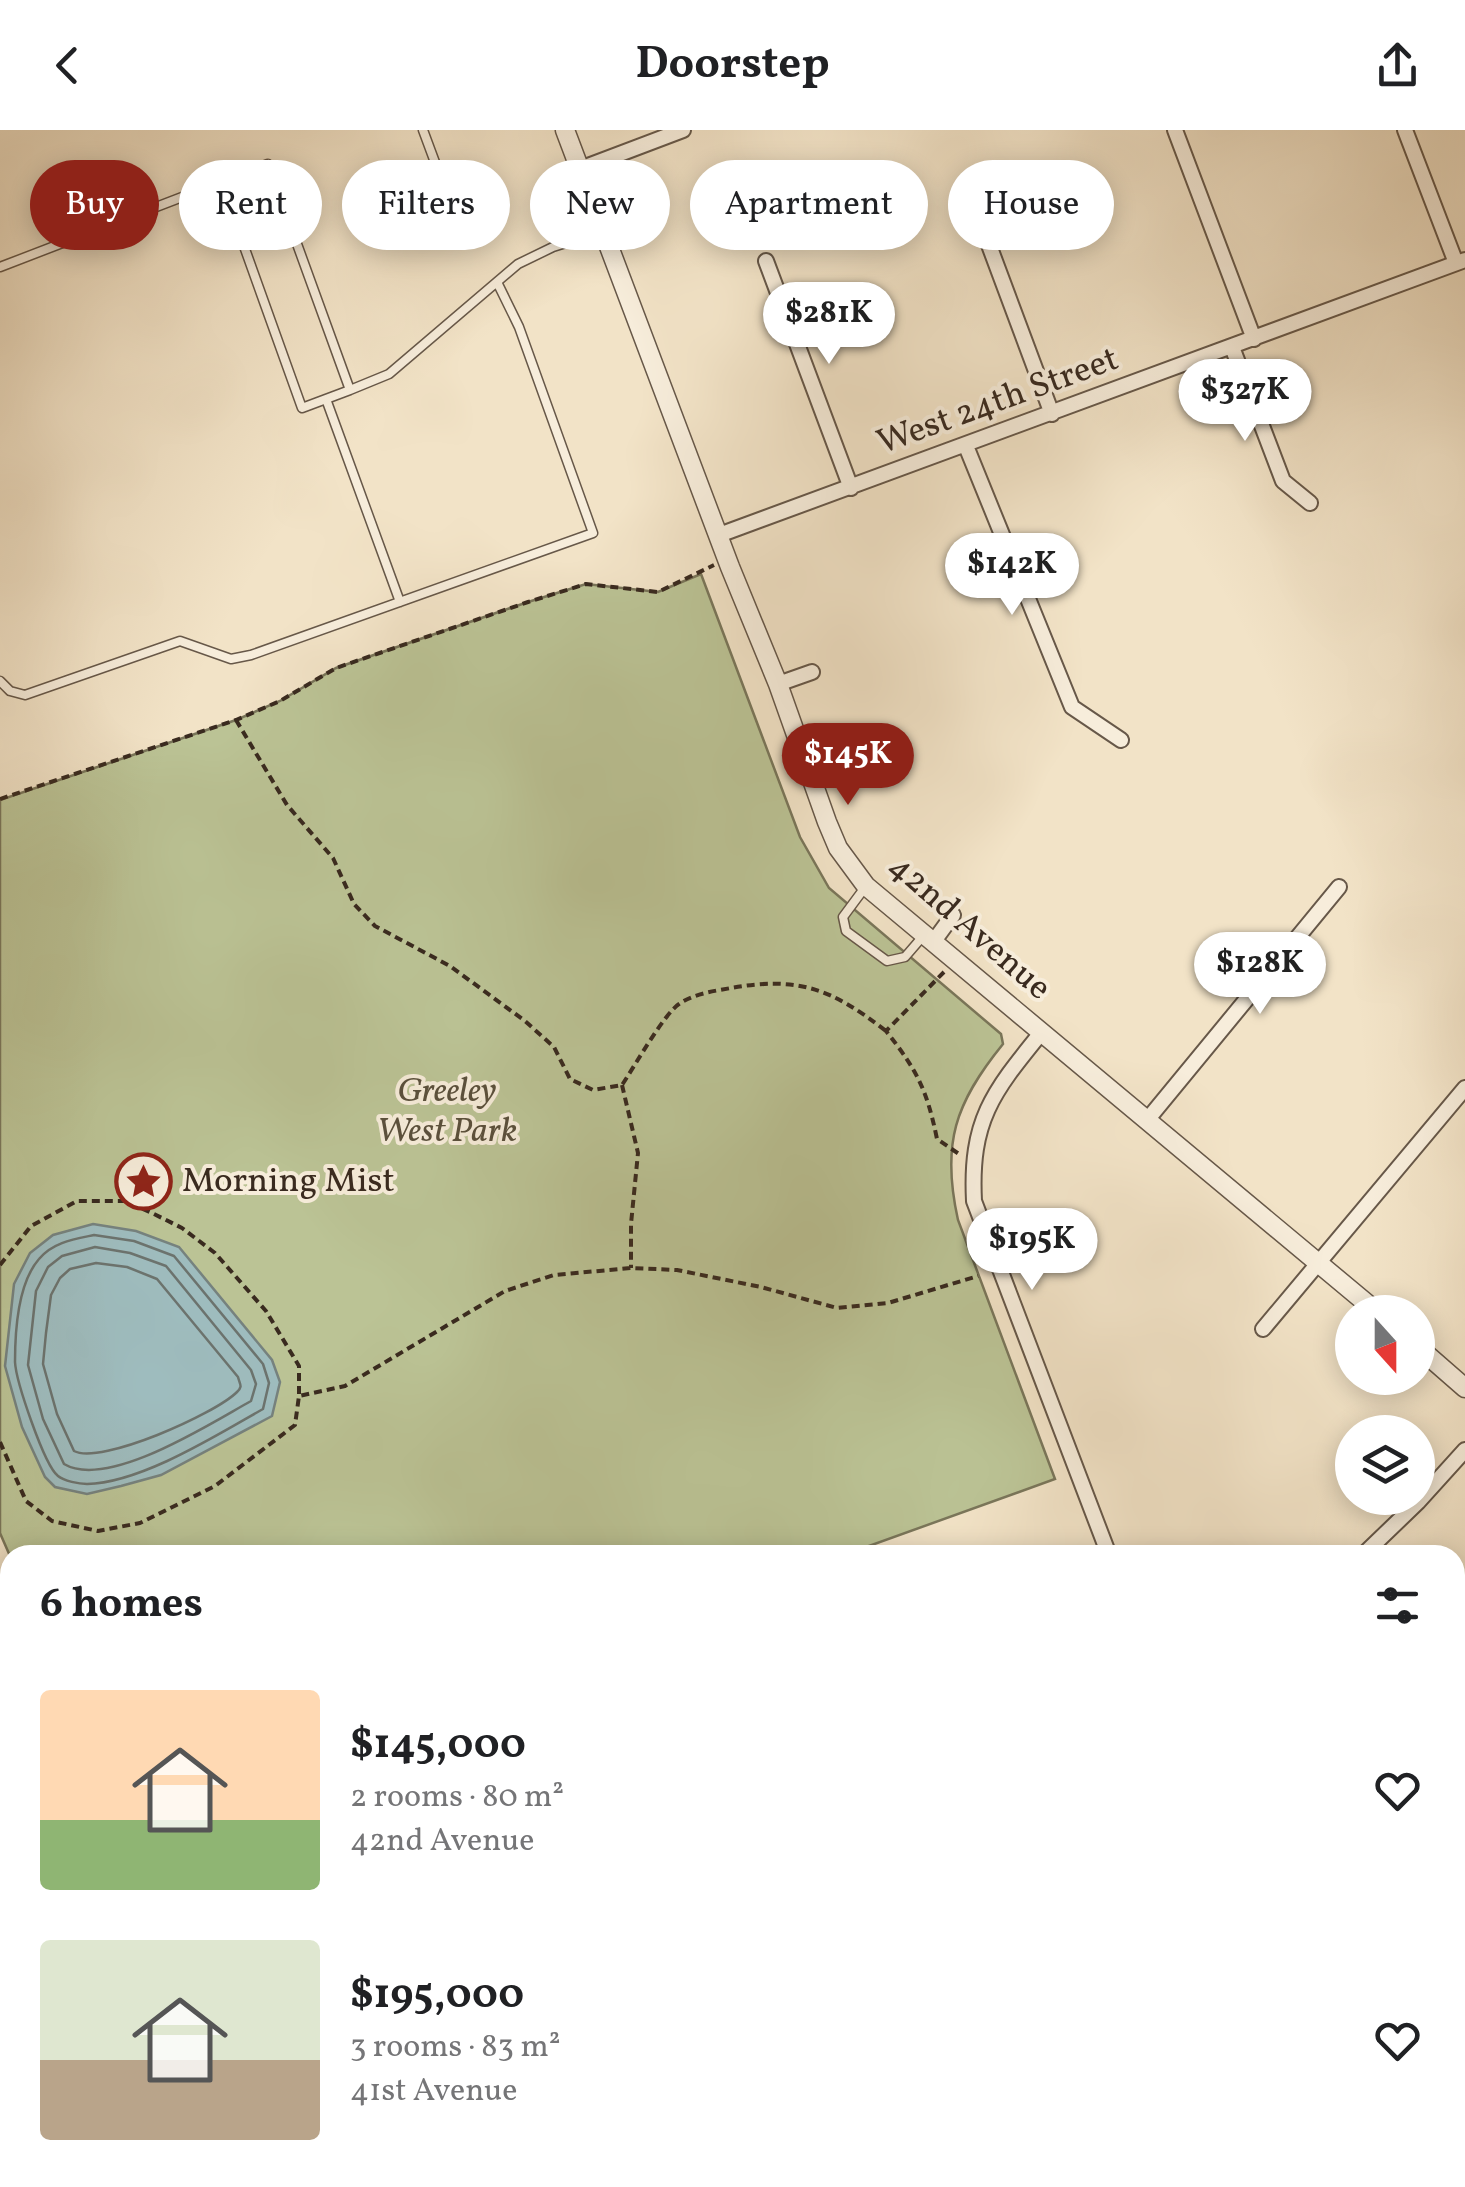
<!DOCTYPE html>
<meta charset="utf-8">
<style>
:root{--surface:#fff;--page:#f6f6f6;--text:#202124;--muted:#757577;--accent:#8f2418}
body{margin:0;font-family:Vollkorn,serif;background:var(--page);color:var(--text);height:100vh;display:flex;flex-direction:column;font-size:38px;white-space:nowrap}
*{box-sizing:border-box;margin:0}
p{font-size:32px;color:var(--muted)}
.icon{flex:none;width:55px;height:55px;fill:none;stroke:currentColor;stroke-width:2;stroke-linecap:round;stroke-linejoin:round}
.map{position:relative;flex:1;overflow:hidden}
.sheet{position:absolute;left:0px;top:1415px;width:1465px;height:642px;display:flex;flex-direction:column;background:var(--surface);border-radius:30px 30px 0 0;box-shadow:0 5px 25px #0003}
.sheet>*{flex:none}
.guide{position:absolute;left:30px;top:30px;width:1405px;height:90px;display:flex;gap:20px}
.needle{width:65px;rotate:159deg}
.tools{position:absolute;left:1335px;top:1165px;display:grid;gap:20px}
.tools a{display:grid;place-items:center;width:100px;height:100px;border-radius:50%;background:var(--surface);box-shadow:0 5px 25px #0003;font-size:50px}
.price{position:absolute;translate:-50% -85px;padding:0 22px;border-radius:35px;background:#fff;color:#222;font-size:32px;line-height:65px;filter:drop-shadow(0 2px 5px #0008)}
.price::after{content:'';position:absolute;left:50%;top:60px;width:30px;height:22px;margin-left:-15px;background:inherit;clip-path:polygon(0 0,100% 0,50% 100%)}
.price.active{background:var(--accent);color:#fff}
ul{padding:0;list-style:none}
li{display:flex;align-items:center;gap:30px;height:250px;padding:0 40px}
li span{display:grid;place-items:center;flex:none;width:280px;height:200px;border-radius:10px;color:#555}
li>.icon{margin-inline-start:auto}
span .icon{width:120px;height:120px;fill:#fffc;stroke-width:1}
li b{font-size:42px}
h2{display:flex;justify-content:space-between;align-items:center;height:120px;padding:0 40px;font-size:42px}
.pill{padding:0 35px;border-radius:45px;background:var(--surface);box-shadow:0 5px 25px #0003;font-size:35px;line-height:90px}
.pill.active{background:var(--accent);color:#fff}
header{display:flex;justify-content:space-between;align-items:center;height:130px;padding:0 40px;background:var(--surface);font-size:45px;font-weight:700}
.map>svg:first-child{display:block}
.green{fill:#bbc395;stroke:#7a765a;stroke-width:2.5}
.water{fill:#9ebcbe;stroke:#76827e;stroke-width:2.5}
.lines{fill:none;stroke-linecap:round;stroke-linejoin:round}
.shore{stroke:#6c736e;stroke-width:2.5}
.service-casing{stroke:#675849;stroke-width:11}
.minor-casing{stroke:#675849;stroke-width:18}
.tertiary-casing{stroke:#675849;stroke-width:21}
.path{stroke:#392a1f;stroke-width:4;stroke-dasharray:8 5;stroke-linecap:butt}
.service{stroke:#f7eddb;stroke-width:8}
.minor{stroke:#f7eddb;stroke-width:14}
.tertiary{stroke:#f7eddb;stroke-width:18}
.labels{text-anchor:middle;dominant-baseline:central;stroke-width:8;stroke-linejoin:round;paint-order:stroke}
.street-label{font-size:35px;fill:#392a1f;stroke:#f7eddb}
.park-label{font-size:35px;font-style:italic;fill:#5a503c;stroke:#f7eddb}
.poi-label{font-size:35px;fill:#392a1f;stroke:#f7eddb;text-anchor:start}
</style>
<header><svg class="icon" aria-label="back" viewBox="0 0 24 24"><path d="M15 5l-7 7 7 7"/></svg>Doorstep<svg class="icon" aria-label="share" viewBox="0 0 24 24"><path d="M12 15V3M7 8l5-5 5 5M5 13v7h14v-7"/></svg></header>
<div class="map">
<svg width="1465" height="2057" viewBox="0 0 1465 2057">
<rect width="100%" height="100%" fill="#f2e3c7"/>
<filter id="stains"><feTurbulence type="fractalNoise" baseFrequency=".002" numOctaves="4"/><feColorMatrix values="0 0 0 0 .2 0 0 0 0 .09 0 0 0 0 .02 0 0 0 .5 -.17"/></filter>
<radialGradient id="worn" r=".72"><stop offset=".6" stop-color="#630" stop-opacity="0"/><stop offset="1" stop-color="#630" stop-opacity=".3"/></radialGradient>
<path class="green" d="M 701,444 L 800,707 L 829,758 L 1001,904 L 1003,914 C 955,973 941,1014 958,1090 L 1055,1349 L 844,1425 L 10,1426 L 0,1403 L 0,670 L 236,590 L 280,571 L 336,538 L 528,472 L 586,454 L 658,462 Z
M 10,1453 L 10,1691 L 0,1695 L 0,1454 Z
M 21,2048 L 76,2048 L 80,2057 L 0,2057 Z"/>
<path class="water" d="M 93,1094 L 136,1101 L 179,1117 L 272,1230 L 280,1252 L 272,1286 L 161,1345 L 121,1356 L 87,1364 L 55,1357 L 45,1347 L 22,1297 L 5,1236 L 14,1154 L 30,1123 L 53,1105 Z"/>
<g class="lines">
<path class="shore" d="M 94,1105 L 134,1111 L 174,1126 L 263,1234 L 269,1253 L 263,1279 C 217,1305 141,1353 87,1354 C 79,1354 64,1351 58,1346 C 44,1335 16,1251 15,1232 C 15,1201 18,1153 39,1129 C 53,1112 75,1109 94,1105 Z
M 95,1117 L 130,1123 L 166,1136 L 251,1240 L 256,1254 L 251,1271 C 211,1293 108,1360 64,1334 L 43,1289 L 28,1235 L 36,1161 L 48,1137 L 62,1126 Z
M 96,1133 L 127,1137 L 157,1149 L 238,1247 C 240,1255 243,1256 237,1262 C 215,1284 101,1335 74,1321 L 57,1284 L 43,1234 L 46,1203 L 51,1165 L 60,1148 L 70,1139 Z"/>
<defs>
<path id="service" d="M 423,0 L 449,70
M 221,52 L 302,278 L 326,269
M 0,137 L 268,34 L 350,260 L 389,244 L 518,134 L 553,117 L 604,101
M 350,260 L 326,269 L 400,472
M 0,551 L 10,561 L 25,565 L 180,511 L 231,529 L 251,525 L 593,403 L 519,197 L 497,152
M 866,756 L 843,787 L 846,801 L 887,831 L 905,827 L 924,805"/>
<path id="minor" d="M 1175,0 L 1254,209
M 1405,0 L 1456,133
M 580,39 L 683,0
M 967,56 L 1052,284
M 766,131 L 851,358
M 1232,217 L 1283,351 L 1310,373
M 966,316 L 1072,577 L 1121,610
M 719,405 L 1465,130
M 778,554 L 812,542
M 934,811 L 953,785
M 1041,903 C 992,963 970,991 974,1071 L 1109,1425
M 1148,989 L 1339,757
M 1263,1199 L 1465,958
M 1363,1425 L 1418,1372 L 1465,1320
M 1455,1661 L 1465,1659
M 0,1812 L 10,1832
M 625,2048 L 630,2057
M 1051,2057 L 1055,2048"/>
<path id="tertiary" d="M 565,0 L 730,437 L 778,554 L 827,692 L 838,718 L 866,756 L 1377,1182
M 1418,1217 L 1465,1258"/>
</defs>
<use href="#service" class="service-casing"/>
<use href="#minor" class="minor-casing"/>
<use href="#tertiary" class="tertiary-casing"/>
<path class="path" d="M 236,590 L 287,675 L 333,728 L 354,774 L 375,796 L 450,836 L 525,891 L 554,917 L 570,949 L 593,960 L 622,955 C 634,937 664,884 679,874 C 693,864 714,861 731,858 C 799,846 832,859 886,901
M 0,669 L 236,590 L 280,571 L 336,538 L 528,472 L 586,454 L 658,462 L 714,435
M 944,842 L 886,901 C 917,940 927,960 937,1009 L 959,1024
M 622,955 L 638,1023 L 631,1094 L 631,1138
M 0,1135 L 31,1096 L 77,1071 L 125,1071 L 152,1083 L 182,1098 L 215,1123 L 266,1181 L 299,1236 L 299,1266
M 0,1312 L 26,1371 L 52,1391 L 98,1401 L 140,1393 L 215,1356 L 295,1295 L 299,1266 L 345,1256 L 505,1161 L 554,1145 L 631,1138 L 677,1140 L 761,1157 L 837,1178 L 888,1173 L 978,1146"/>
<use href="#service" class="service"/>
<use href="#minor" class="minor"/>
<use href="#tertiary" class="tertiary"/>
</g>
<defs>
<symbol id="sight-ring" viewBox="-11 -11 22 22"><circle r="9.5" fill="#f7eddb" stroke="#8f2418" stroke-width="1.5"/><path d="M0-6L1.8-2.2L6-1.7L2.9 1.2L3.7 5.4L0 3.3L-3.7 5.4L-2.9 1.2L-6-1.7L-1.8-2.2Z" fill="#8f2418"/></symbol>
</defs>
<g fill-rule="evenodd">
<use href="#sight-ring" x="112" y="1020" width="63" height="63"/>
</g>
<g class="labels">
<g class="street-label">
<text transform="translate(998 272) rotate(-20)">West 24th Street</text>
<text transform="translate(969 798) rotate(41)">42nd Avenue</text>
</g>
<g class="park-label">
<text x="447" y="962">Greeley<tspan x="447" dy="40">West Park</tspan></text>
</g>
<g class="poi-label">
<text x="182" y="1052">Morning Mist</text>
</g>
</g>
<rect width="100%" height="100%" filter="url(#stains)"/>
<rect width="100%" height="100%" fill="url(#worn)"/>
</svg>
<div class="tools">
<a><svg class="needle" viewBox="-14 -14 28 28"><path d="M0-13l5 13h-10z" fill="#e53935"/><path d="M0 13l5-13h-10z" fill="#757577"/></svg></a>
<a><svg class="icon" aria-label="layers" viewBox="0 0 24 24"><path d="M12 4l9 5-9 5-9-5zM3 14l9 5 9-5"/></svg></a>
</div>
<b class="price" style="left:829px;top:237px">$281K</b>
<b class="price" style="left:1245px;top:314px">$327K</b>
<b class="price" style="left:1012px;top:488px">$142K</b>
<b class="price active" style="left:848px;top:678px">$145K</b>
<b class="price" style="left:1260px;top:887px">$128K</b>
<b class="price" style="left:1032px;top:1163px">$195K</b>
<div class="guide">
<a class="pill active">Buy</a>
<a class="pill">Rent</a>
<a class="pill">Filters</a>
<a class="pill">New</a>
<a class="pill">Apartment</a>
<a class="pill">House</a>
</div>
<section class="sheet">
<h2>6 homes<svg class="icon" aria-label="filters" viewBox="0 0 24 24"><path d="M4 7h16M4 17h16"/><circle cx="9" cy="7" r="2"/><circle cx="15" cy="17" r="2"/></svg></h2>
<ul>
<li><span style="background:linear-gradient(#ffd9b3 65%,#8fb573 0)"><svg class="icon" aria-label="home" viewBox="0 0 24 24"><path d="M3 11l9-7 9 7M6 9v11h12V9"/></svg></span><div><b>$145,000</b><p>2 rooms · 80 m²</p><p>42nd Avenue</p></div><svg class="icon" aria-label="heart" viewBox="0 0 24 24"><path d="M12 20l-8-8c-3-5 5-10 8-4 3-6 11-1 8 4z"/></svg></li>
<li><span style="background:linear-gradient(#dfe7d0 60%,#b9a48a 0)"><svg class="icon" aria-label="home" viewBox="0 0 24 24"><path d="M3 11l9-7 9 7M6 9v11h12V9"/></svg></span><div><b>$195,000</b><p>3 rooms · 83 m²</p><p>41st Avenue</p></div><svg class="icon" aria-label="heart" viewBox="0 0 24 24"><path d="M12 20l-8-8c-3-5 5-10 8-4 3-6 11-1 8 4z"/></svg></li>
</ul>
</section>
</div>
